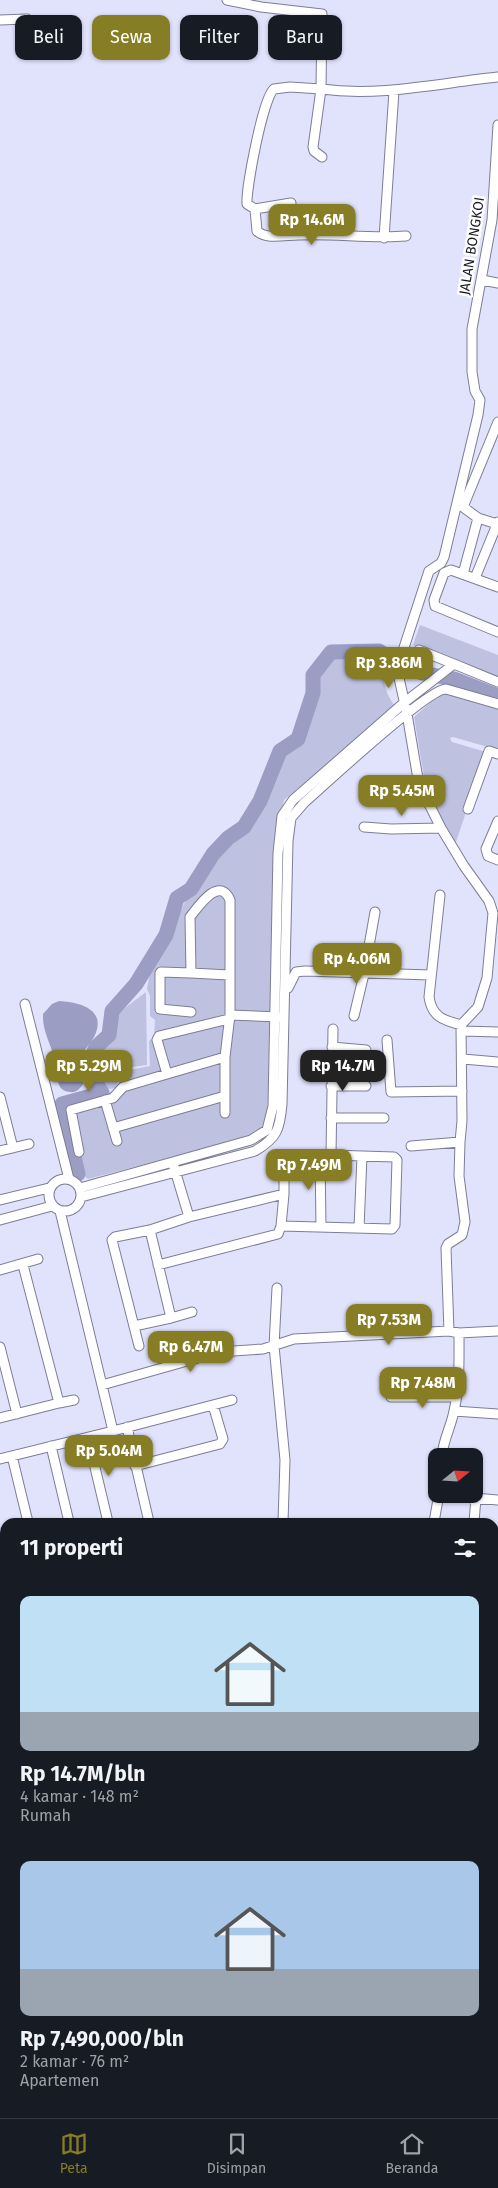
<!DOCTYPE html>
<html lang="id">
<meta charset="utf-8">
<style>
:root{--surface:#171b24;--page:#20242c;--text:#f1f3f6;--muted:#9ea1a6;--line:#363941;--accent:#867d24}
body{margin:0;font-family:"Fira Sans",sans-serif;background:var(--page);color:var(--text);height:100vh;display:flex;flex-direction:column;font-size:19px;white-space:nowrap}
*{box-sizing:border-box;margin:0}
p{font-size:16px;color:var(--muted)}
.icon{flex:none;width:28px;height:28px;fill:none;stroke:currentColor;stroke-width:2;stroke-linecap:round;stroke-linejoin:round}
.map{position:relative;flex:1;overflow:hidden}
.drawer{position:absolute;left:0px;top:1518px;width:499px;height:601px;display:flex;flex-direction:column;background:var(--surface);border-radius:15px 15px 0 0;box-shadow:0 1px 4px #0004}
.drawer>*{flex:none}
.banner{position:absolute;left:15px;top:15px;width:469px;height:45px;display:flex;gap:10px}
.needle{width:32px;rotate:72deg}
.fabs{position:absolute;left:428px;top:1448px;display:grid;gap:10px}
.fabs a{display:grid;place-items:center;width:55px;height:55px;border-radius:10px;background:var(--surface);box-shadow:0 1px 4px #0004;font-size:25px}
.price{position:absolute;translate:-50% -42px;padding:0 11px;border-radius:10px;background:var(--accent);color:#fff;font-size:16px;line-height:32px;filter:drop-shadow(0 1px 2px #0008)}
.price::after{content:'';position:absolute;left:50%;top:30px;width:15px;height:11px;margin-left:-8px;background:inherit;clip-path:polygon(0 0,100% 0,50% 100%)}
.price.selected{background:#222;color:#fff}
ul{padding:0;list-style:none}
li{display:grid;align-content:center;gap:10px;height:265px;padding:0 20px}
li span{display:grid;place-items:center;height:155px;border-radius:10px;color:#555}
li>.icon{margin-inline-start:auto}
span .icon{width:90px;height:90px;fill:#fffc;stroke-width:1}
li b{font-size:21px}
h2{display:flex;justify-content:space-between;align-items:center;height:60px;padding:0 20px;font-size:21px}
.tag{padding:0 18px;border-radius:10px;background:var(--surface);box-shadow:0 1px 4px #0004;font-size:18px;line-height:45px}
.tag.selected{background:var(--accent);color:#fff}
.tab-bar{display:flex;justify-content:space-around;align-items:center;height:70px;border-top:1px solid var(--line);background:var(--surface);font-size:14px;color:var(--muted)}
.tab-bar a{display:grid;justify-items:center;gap:2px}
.tab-bar .selected{color:var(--accent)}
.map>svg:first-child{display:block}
.green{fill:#bfc1e1}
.water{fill:#9c9dc3}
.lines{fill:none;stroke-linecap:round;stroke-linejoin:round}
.river{stroke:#9c9dc3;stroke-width:15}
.street-casing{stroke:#7d7e95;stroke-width:11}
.street{stroke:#fff;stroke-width:9}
.labels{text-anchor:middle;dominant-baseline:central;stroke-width:5;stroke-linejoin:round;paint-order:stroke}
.street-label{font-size:14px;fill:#171821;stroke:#fff}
</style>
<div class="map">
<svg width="498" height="2118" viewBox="0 0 498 2118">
<rect width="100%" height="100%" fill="#e1e2fc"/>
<path class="green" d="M 420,625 L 498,655 L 498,677 L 413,645 Z
M 379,654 L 386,660 C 379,675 386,696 396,707 L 284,800 L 276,836 L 267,1125 L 257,1135 L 88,1179 L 82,1174 L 67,1107 L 120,1090 L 119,1072 L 150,1066 L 149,1041 L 154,1037 L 155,1020 L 150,1016 L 150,996 L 147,989 L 150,973 L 185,902 L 225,845 L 247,829 L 267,793 L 281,754 L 301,741 L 318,693 L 317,676 L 333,655 Z
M 442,692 L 498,706 L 498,750 L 453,737 L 450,738 L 452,742 L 486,752 L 455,845 L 431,802 L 423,771 L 414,717 Z
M 146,992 L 147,1065 L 118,1069 L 117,1088 L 107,1089 L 97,1068 L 97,1058 L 116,1034 L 117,1014 Z"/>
<path class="water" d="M 59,1001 C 79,1002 108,1009 94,1037 C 89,1046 81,1053 76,1063 L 77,1074 L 82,1079 L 83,1084 C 80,1089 76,1093 70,1092 C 53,1091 59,1071 55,1060 C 51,1044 42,1031 43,1014 L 52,1004 Z"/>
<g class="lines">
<path class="river" d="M 78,1174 L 62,1104 L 102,1093 L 90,1072 L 90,1060 L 96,1047 L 109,1035 L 112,1011 L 136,984 L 166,935 L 177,898 L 191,889 L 213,854 L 228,838 L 244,827 L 260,801 L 280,751 L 298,739 L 313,693 L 313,675 L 331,652 L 379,651 L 391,659 L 422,673 L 454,679 L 498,696"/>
<defs>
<path id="street" d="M 227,0 L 261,7 L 322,14 L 321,89 C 381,97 439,83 498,77
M 0,20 L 27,19
M 291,203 L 255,209 L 247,204 C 246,189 263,97 274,89 L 290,87 L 321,89 L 313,147 L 314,151 L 322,157
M 255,209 L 257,231 C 266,240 286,235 298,235 C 334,233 370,239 406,236
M 384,238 L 394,91
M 482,280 L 498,283
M 497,524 L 478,518 L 463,507 L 498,422
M 463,574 L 478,518
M 475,578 L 498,522
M 498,587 L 451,570 L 444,573 L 434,600 L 435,606 L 498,632
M 419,650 L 454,664
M 468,809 L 489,751 L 498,754
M 498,821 L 486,849 L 488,856 L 498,860
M 364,827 L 391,829 L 441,828
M 440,895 L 429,997 C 432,1017 443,1020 461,1025
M 191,973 L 229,975
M 288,988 L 296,972 L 305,971 L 431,975
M 25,1004 L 69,1179
M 191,1012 L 160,1009 L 160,973 L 161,972 L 191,973 L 190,917 C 198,907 219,875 230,900 L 230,1015
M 354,1016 L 364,974 L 375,912
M 462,1031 L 498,1032
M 387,1040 L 391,1092 L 462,1091
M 332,1047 L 366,1050
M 225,1057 L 167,1074 L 157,1040 L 159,1036 L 229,1019
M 463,1059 L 498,1062
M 331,1086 L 366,1086
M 0,1097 L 13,1148
M 105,1100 L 117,1141
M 225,1113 L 225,1057 L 230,1015 L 279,1017
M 331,1118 L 384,1118
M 113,1128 L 225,1096
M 411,1146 L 460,1142
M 0,1151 L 29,1144
M 79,1152 L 71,1110 L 113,1098 L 123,1087 L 167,1074
M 320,1155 L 321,1227
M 331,1155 L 333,1029
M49 1195a16 16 0 1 1 32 0a16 16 0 1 1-32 0Z
M 80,1188 L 251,1140 L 267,1130 L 273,1106 L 278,853 L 282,816 L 293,800 L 405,702 L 454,664 L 498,682
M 81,1197 L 255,1151 C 277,1138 280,1129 282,1104 L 288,841 L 291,818 L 304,803 C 324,785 428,689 446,689 L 498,704
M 0,1200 L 49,1188
M 60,1211 L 113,1431 L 232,1400
M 0,1220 L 52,1206
M 281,1226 L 392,1229 L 395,1225 L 397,1160 L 394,1157 L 331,1155 L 287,1156 L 284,1162 L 284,1194
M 359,1228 L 362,1156
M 23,1265 L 59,1403 L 74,1400
M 158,1265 L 278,1234 L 281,1226 L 284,1194 L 189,1217
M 0,1270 L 38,1259
M 277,1288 L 274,1346 L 285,1460 L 283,1522
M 171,1318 L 192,1312
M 134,1326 L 171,1318 L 150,1230
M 449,1331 L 446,1248 L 448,1244 L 462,1235 L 465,1222 L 459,1176 L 460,1142 L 462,1121 L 461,1025 L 478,1007 L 487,978 L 493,913 L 489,901 L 464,866 L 441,828 L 421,788 L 417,773 L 407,714 L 397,669 L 429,571 L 441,563 L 444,557 L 478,415 L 480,400 L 475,391 L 472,372 L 472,329 L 492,220 L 498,125
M 139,1346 L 112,1240 L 115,1237 L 150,1230 L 189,1217 L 174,1167
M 0,1347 L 17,1414
M 102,1385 L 219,1352 L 263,1349 L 294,1339 L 449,1331 L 459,1333 L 498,1331
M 391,1397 L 456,1397
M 454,1411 L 498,1414
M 0,1418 L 59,1403
M 127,1427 L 149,1522
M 88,1438 L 108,1522
M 51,1446 L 69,1522
M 12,1456 L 28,1522
M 442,1456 C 443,1440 451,1427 454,1411 C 460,1385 459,1359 459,1333
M 0,1459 L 113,1431
M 135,1466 L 220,1444 L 223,1439 L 213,1405
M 439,1495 L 498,1500
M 434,1522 L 439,1494
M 474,1522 L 476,1498
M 0,1561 L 5,1580
M 494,1568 L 498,1568
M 0,1633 L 5,1632
M 494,1722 L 498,1721
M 494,1802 L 498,1822
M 0,1853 L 5,1853
M 494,1901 L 498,1899
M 0,1932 L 5,1931
M 494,1968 L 496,1992
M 494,2035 L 498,2034
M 494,2050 L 498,2049
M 0,2092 L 5,2092
M 494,2094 L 498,2093
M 0,2107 L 5,2106
M 160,2114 L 160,2118
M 348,2114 L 348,2118
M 394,2114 L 394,2118
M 433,2114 L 434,2118
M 472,2114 L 472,2118
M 279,2118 L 303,2115"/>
</defs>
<use href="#street" class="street-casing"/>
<use href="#street" class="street"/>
</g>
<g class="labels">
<g class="street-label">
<text transform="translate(472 246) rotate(-81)">JALAN BONGKOI</text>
</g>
</g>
</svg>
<div class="fabs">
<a><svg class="needle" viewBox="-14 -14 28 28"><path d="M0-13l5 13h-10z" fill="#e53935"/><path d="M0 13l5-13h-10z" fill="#9ea1a6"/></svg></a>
</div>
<b class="price" style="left:312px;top:246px">Rp 14.6M</b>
<b class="price" style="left:389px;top:689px">Rp 3.86M</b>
<b class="price" style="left:402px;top:817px">Rp 5.45M</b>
<b class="price" style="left:357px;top:985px">Rp 4.06M</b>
<b class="price" style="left:89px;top:1092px">Rp 5.29M</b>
<b class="price selected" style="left:343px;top:1092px">Rp 14.7M</b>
<b class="price" style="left:309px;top:1191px">Rp 7.49M</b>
<b class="price" style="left:389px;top:1346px">Rp 7.53M</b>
<b class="price" style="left:191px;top:1373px">Rp 6.47M</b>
<b class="price" style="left:423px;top:1409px">Rp 7.48M</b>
<b class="price" style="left:109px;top:1477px">Rp 5.04M</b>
<div class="banner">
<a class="tag">Beli</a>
<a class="tag selected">Sewa</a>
<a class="tag">Filter</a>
<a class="tag">Baru</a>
</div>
<section class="drawer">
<h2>11 properti<svg class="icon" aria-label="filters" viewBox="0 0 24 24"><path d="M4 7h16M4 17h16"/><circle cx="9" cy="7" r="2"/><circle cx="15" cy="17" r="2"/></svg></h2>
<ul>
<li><span style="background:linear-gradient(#bfe0f5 75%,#9aa5b1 0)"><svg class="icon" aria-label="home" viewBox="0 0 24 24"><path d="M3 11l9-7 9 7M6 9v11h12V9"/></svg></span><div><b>Rp 14.7M/bln</b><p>4 kamar · 148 m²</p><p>Rumah</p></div></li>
<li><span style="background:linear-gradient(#a9c7e8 70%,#9aa5b1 0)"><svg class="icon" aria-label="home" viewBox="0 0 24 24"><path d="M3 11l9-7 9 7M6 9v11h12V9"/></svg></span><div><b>Rp 7,490,000/bln</b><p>2 kamar · 76 m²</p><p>Apartemen</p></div></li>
</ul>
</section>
</div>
<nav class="tab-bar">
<a class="selected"><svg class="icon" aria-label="map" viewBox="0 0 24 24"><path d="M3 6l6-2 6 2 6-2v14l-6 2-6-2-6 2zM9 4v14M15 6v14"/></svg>Peta</a>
<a><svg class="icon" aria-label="saved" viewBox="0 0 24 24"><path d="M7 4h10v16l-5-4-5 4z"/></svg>Disimpan</a>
<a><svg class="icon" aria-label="home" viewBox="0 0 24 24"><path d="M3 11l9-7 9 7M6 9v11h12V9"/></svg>Beranda</a>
</nav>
